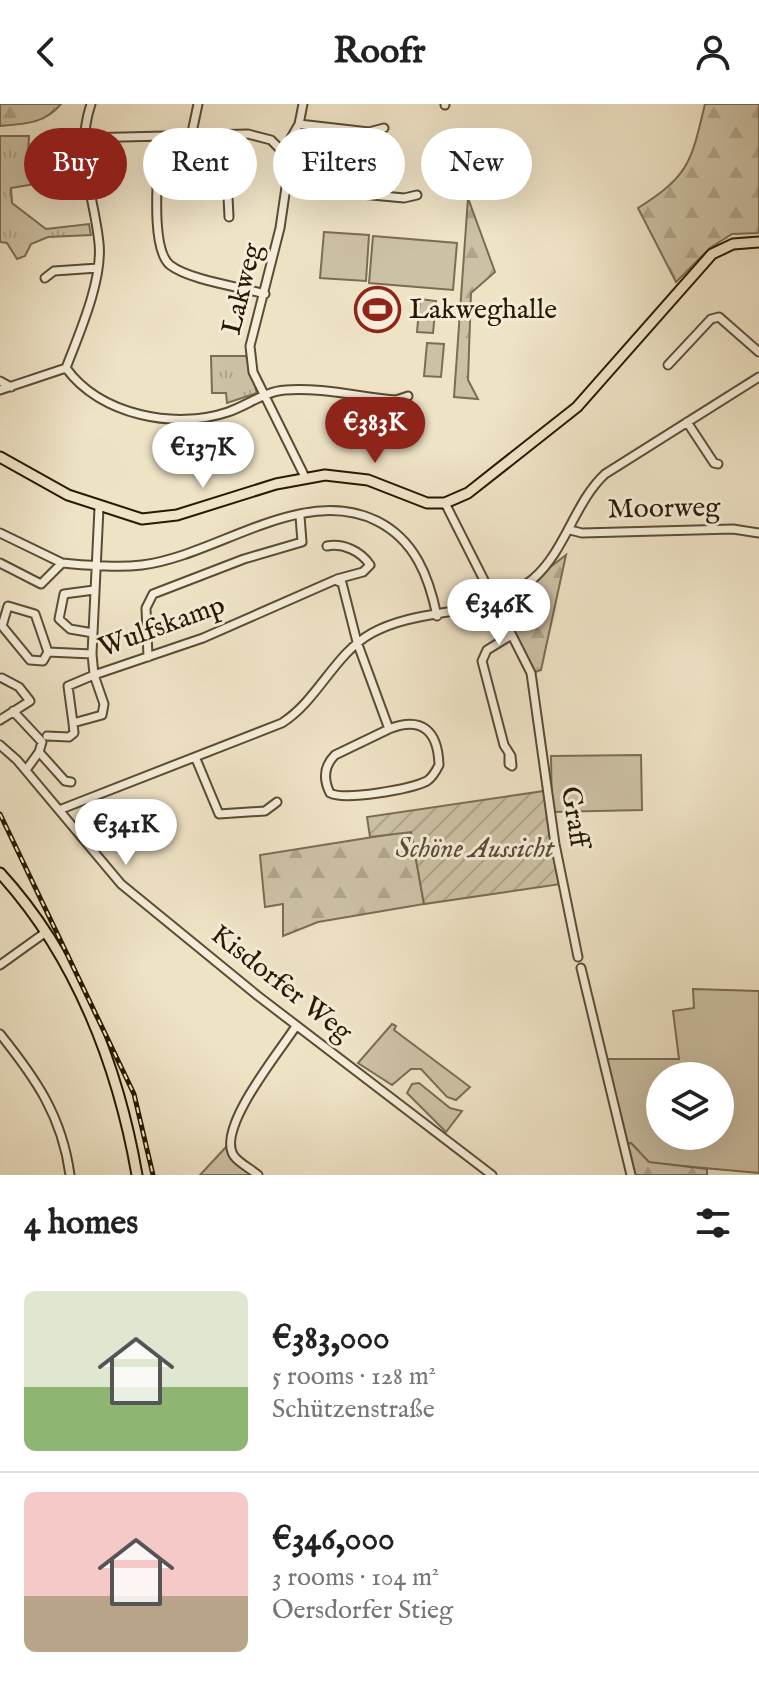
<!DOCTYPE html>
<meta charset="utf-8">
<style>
:root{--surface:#fff;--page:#f6f6f6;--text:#222;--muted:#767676;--line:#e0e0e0;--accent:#8f2418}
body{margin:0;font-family:"IM FELL English",serif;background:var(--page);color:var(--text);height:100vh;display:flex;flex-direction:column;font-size:30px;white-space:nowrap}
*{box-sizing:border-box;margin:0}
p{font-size:26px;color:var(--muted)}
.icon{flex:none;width:44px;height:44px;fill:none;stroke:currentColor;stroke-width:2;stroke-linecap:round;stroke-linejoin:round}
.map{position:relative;height:1071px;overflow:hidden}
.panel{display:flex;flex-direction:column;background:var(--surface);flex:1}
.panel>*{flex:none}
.top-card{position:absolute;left:24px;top:24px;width:712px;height:72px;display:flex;gap:16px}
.fabs{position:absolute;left:646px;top:958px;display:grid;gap:16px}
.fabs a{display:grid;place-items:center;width:88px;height:88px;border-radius:50%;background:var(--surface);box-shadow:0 8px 32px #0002;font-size:40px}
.price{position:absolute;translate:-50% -68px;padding:0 18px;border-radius:28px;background:#fff;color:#222;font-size:26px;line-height:52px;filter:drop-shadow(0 2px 4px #0008)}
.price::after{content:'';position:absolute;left:50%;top:48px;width:24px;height:18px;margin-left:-12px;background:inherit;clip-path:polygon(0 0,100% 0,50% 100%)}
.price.selected{background:var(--accent);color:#fff}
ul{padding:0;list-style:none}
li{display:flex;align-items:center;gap:24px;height:200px;padding:0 24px}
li+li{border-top:2px solid var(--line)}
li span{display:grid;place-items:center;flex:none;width:224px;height:160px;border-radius:12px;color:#555}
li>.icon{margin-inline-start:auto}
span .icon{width:96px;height:96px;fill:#fffc;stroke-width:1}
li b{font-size:34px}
h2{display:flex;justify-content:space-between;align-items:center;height:96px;padding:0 24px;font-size:34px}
.tag{padding:0 28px;border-radius:36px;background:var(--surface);box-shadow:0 8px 32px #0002;font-size:28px;line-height:72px}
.tag.selected{background:var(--accent);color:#fff}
header{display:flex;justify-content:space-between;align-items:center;height:104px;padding:0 24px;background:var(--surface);font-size:36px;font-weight:700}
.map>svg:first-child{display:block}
.grass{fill:#cdc1a5;stroke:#7a6d53;stroke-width:2;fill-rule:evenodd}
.forest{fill:url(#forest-firs);stroke:#7a6d53;stroke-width:2}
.park{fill:url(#park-tufts);stroke:#7a6d53;stroke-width:2}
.garden{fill:url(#garden-furrows);stroke:#7a6d53;stroke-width:2}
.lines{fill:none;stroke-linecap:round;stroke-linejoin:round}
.minor-casing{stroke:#5a4c32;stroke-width:11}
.major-casing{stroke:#281901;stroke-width:13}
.minor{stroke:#f5edda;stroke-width:7}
.major{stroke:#efe3c6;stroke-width:9}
.rail-casing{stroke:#281901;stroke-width:5}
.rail{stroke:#f5edda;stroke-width:2;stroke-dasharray:6;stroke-linecap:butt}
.labels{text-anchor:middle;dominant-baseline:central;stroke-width:6;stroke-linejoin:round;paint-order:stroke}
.street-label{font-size:28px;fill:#281901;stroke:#f5edda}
.poi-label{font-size:28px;fill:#281901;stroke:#f5edda;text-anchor:start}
.park-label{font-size:28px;font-style:italic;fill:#5a4b32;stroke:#f5edda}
</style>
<header><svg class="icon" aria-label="back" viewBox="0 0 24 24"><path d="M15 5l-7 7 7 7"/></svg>Roofr<svg class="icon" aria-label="person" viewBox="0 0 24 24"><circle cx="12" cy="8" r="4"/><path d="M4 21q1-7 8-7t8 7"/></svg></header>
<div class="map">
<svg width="759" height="1071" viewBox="0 0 759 1071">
<defs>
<pattern id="forest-firs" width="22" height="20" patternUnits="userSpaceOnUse" patternTransform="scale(2)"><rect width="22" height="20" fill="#cdc1a5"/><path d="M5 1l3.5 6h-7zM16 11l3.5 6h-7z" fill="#b0a58c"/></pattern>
<pattern id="park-tufts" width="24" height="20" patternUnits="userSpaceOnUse" patternTransform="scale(2)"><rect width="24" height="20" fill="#cdc1a5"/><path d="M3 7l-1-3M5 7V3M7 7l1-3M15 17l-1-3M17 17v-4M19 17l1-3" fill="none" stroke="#b0a58c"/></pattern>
<pattern id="garden-furrows" width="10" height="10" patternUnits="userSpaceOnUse" patternTransform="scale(2)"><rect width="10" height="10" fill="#cdc1a5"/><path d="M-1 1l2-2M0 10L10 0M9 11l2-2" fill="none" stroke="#b0a58c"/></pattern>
</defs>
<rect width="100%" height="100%" fill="#efe3c6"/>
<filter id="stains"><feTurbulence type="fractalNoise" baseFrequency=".0025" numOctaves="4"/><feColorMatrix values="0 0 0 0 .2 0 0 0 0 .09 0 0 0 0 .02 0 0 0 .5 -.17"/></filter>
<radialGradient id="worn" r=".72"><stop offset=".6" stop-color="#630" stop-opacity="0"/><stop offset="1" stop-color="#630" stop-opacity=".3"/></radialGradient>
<path class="grass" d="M 324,128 L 369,131 L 366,177 L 320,174 Z
M 373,132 L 457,139 L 453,186 L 369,179 Z
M 420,195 L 436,197 L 433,229 L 417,228 Z
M 427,239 L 444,240 L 441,273 L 424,272 Z
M 641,651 L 642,706 L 552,708 L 551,652 Z
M 693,885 L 759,887 L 759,1069 L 649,1059 L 631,1039 L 625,1041 L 607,955 L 679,955 L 673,907 L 694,904 ZM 660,972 L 720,972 L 720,1032 L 660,1032 Z
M 392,920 L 396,922 L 394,926 L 470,983 L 456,996 L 447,993 L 421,965 L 411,965 L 392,981 L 358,959 Z
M 419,979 L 450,1004 L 462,1007 L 446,1028 L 407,989 L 412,980 Z
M 226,1043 L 229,1052 L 254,1071 L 200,1071 Z"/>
<path class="forest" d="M 0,0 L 61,0 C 44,20 25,20 0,22 Z
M 705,0 L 759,0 L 759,129 L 732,130 L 710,144 L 676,178 L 638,104 C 690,71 691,58 705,0 Z
M 468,94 L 495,168 L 471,189 L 468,276 L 478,295 L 454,293 Z
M 566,451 L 541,566 L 533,569 L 503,511 L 501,501 Z
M 411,727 L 424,800 L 318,818 L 283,832 L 283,800 L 265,803 L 260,751 Z
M 631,1039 L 649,1058 L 707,1065 L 707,1071 L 633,1071 L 625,1041 Z"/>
<path class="park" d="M 0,32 L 29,32 L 28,52 L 35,80 L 11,84 L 12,99 L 46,125 L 89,120 L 91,131 L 48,133 L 31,140 L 25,152 L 17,155 L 7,139 L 0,138 Z
M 211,252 L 246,252 L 257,289 L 227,299 L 226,289 L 212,289 Z"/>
<path class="garden" d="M 544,687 L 561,780 L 424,800 L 411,728 L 370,733 L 367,713 Z"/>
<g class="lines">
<defs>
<path id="minor" d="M 303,0 L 299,20 L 283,48 L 286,83 L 280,124 L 250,242 L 253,268 L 305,373
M 445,0 L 445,1
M 299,20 L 369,28 L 384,24
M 159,33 C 159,61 149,144 170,161 C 189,176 241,183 265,190
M 191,33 L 198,0
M 225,33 L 229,113
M 82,34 L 248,30 L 271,36 L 283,48
M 286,83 L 404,94 L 417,91
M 45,174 L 54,167 L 98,164
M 668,261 L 711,215 L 719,213 L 759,248
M 66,264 C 100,311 175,326 228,308 C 246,302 266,287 285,286 C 320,283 361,293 396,296 L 408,292
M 0,277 L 11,283
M 0,286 L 66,264 C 79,230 103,176 99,139 C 94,90 74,50 91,0
M 687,318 L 714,359 L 718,360
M 445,399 L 531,569 L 555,740 L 578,853
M 99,404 L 92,550 L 94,571 L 203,534 L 335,476 L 342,479 L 357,538 L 389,625 C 422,612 438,627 439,661 C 436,667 433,673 427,677 C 411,685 345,697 330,689 C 323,675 324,662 335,651 L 389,625
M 570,426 L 582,429 L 733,425 L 759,429
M 0,429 L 62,459
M 327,442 C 343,439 361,447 370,461 L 363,468 L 337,475
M 0,459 L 41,480 L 62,459 C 87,461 116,464 142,461 C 216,452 302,380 377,417 C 415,436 429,473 437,512
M 93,529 L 70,525 L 59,515 L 64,490 L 94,486
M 48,548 L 43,557 L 30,556 L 2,522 L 8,502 L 35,510 L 48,548 L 92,550
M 148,553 L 146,504 L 153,490 L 244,455 L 302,438 L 300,412
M 94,571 L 104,600 L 102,611 L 73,619 L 68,582 Z
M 13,607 L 42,638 L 39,648
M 0,616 L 30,597 L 19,583 L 2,574
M 47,632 L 69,633 L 74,629 L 73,619
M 0,641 L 17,656 L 121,780 L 258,892 L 492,1071
M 509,650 L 509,660 L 512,662 L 511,652 L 504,641 L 482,557 L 487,546 L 510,532
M 196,655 L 219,710 L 265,707 L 277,698
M 26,666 L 39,648 L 65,677 L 71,678
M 59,706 L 282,619 C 319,595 334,550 372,529 C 423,501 486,516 533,475 C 566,446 574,399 605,370 L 759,273
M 0,861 L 46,828
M 581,864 L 631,1071
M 0,930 C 36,975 62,1012 70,1071
M 258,1071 C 251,1065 239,1059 234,1052 C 215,1025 281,946 296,922"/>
<path id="major" d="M 0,353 L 68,391 L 142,415 L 177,411 L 276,380 L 325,371 L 368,376 L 427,399 L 445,399 L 468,389 L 577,303 L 712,150 L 733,140 L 759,138
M 0,769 C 76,852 118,962 137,1071"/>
</defs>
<use href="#minor" class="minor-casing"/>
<use href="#major" class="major-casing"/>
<use href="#minor" class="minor"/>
<use href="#major" class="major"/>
<defs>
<path id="rail" d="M 0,710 L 134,990 L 153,1071"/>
</defs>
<use href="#rail" class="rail-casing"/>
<use href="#rail" class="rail"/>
</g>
<defs>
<symbol id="stadium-ring" viewBox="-11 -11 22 22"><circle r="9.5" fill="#f5edda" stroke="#8f2418" stroke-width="1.5"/><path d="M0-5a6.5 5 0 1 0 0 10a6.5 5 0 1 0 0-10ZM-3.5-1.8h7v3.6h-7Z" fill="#8f2418"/></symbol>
</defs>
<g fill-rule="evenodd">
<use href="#stadium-ring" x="352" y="180" width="51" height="51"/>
</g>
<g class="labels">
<g class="street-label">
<text transform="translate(243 185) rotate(-76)">Lakweg</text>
<text transform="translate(664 405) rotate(-1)">Moorweg</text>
<text transform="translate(162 523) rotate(-20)">Wulfskamp</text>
<text transform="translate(574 713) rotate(81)">Graff</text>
<text transform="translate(281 880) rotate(38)">Kisdorfer Weg</text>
</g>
<g class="poi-label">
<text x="409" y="206">Lakweghalle</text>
</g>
<g class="park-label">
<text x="475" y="745">Schöne Aussicht</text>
</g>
</g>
<rect width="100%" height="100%" filter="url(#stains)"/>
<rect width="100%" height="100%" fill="url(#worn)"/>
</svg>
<div class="fabs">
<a><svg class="icon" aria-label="layers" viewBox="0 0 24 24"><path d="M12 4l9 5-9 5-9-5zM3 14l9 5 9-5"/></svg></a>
</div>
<b class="price selected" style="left:375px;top:361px">€383K</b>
<b class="price" style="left:203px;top:386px">€137K</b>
<b class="price" style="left:499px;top:543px">€346K</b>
<b class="price" style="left:126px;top:763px">€341K</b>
<div class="top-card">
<a class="tag selected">Buy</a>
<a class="tag">Rent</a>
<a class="tag">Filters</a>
<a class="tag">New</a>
</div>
</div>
<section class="panel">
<h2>4 homes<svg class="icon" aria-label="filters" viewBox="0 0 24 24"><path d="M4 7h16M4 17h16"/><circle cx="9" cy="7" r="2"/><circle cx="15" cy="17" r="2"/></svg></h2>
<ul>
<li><span style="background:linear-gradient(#dfe7d0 60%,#8fb573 0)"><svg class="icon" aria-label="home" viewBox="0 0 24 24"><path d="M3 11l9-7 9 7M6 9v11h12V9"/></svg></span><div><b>€383,000</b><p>5 rooms · 128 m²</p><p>Schützenstraße</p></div></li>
<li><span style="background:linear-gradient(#f6c9c9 65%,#b9a48a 0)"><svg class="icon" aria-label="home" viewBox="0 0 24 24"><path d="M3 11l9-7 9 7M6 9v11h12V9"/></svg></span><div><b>€346,000</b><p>3 rooms · 104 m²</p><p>Oersdorfer Stieg</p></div></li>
</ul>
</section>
